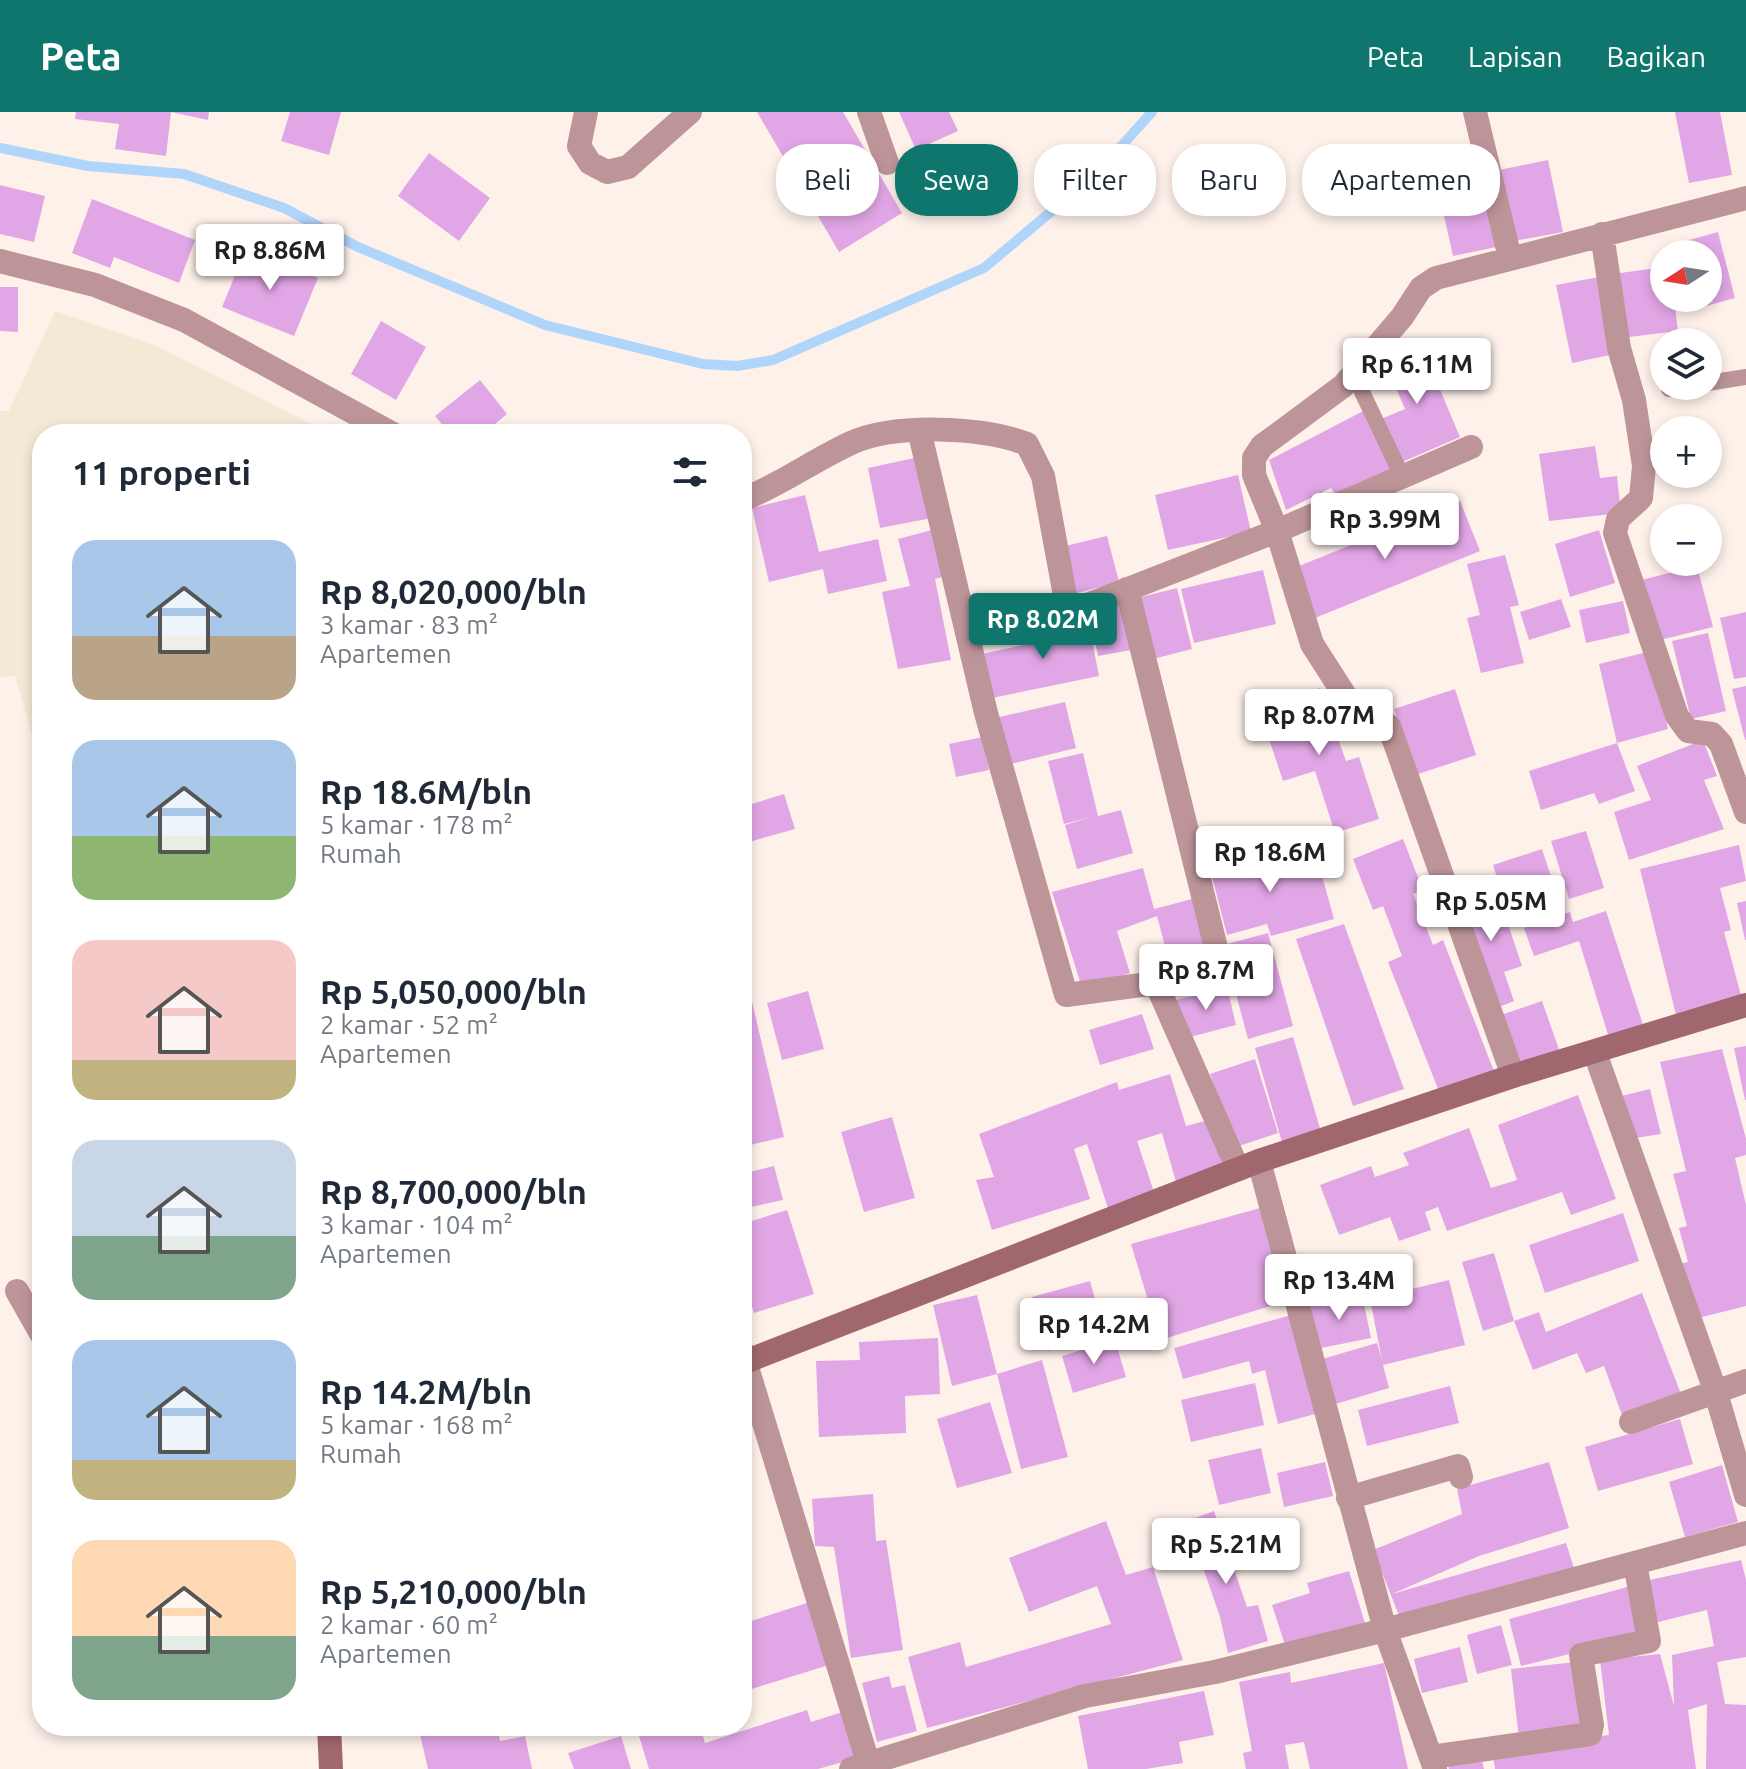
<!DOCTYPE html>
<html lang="id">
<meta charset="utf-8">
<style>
:root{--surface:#fff;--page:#f2f2f3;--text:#1f2937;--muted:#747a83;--accent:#0f766e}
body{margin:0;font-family:Ubuntu,sans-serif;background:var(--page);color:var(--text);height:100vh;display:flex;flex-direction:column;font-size:30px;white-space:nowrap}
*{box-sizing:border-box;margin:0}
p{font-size:26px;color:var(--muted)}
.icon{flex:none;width:44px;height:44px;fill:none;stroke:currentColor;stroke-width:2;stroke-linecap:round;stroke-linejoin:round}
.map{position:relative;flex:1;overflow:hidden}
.details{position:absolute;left:32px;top:312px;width:720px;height:1312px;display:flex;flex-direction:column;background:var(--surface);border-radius:32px;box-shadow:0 4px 12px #0003}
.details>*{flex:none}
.top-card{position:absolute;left:776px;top:32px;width:760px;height:72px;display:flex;gap:16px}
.needle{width:52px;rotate:258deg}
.tools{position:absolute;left:1650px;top:128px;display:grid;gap:16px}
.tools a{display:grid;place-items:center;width:72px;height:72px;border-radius:50%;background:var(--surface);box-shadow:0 4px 12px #0003;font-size:40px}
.price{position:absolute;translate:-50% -68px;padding:0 18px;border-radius:8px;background:#fff;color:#222;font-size:26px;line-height:52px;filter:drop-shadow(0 2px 4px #0008)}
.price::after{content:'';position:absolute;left:50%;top:48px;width:24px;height:18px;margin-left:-12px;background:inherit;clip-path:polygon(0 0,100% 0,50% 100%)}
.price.selected{background:var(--accent);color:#fff}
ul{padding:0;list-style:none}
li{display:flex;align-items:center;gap:24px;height:200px;padding:0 40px}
li span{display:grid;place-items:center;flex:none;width:224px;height:160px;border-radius:24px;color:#555}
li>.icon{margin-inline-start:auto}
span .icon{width:96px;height:96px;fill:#fffc;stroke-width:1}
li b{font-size:34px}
h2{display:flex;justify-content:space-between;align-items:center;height:96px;padding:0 40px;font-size:34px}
.tag{padding:0 28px;border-radius:32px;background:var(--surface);box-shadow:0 4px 12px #0003;font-size:28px;line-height:72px}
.tag.selected{background:var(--accent);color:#fff}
header{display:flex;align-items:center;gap:48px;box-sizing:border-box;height:112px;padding:0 40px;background:var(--accent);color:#fff}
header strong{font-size:38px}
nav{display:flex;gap:44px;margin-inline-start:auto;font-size:28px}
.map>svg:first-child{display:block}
.education{fill:#f4e9d4}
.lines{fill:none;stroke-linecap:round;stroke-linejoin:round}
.stream{stroke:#afd5fa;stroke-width:10}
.building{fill:#e1a6e5}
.lane{stroke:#bd9599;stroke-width:16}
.street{stroke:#bd9599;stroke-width:24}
.secondary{stroke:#a0676e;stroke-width:24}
</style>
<header>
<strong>Peta</strong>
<nav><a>Peta</a><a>Lapisan</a><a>Bagikan</a></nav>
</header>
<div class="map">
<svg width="1746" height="1657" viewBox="0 0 1746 1657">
<rect width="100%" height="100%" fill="#fef1ea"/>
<path class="education" d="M 55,199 L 155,233 L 331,322 L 42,322 L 42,659 L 15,563 L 0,566 L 0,299 L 9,299 Z"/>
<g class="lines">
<path class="stream" d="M 0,36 L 88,54 L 184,62 L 284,96 L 358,135 L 545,213 L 703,252 L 737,254 L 773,248 L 984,156 L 1097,61 L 1152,0"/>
</g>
<path class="building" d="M 76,0 L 171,0 L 166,44 L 115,37 L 119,12 L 75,7 Z
M 171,0 L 209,0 L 208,8 Z
M 290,0 L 341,0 L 329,43 L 281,29 Z
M 757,0 L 843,0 L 902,101 L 839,140 Z
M 899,0 L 949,0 L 958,19 L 916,38 Z
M 1675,0 L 1720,0 L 1732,63 L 1689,71 Z
M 429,41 L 490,86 L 459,129 L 398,84 Z
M 1548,48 L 1563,120 L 1514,129 L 1499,58 Z
M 1483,53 L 1501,134 L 1453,144 L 1435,63 Z
M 0,73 L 45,84 L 34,130 L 0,122 Z
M 92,87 L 195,128 L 179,171 L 114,145 L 110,156 L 72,141 Z
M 1718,120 L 1735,186 L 1699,196 L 1696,186 L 1708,186 L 1708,142 L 1685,142 L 1682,130 Z
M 246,137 L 318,166 L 294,224 L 222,195 Z
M 1664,155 L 1664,186 L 1674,186 L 1678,219 L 1621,226 L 1613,162 Z
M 1599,165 L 1615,242 L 1572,251 L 1556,173 Z
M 0,175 L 18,175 L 18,220 L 0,219 Z
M 381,209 L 426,235 L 396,288 L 351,262 Z
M 1420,230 L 1460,325 L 1400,351 L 1381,307 L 1405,297 L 1383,246 Z
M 480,268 L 507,302 L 483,322 L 450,322 L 435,304 Z
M 1369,296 L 1396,361 L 1338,388 L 1331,376 L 1286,398 L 1269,348 Z
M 1595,334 L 1600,366 L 1617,364 L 1621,401 L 1549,409 L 1539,342 Z
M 919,345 L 932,406 L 880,416 L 868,356 Z
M 1238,363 L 1251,420 L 1168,438 L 1155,383 Z
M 805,383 L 819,440 L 878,427 L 887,469 L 828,482 L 823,457 L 769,470 L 752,396 Z
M 1460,389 L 1480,439 L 1310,508 L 1289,458 Z
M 932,418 L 943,465 L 935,467 L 951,548 L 898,557 L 882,480 L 910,474 L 898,427 Z
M 1599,418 L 1615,471 L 1570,485 L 1555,432 Z
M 1107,424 L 1119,470 L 1073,482 L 1061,435 Z
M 1505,443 L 1519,493 L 1510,495 L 1524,551 L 1481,561 L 1467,506 L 1480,503 L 1467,452 Z
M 1697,454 L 1713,515 L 1656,529 L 1641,468 Z
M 1263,458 L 1276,512 L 1194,531 L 1181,477 Z
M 1177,476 L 1192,537 L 1149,548 L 1133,487 Z
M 1561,487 L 1571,515 L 1529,528 L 1520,500 Z
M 1623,489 L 1630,521 L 1586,531 L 1579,498 Z
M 1123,492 L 1131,538 L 1098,544 L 1089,498 Z
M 1746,500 L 1746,565 L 1734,567 L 1720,506 Z
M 1088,508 L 1099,564 L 992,586 L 982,542 L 1028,532 L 1025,522 Z
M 1708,521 L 1726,599 L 1691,607 L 1672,529 Z
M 1651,539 L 1668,617 L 1617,631 L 1599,552 Z
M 1746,574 L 1746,628 L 1745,628 L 1732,577 Z
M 1320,576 L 1346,649 L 1359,645 L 1379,707 L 1335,721 L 1315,659 L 1283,669 L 1259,597 Z
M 1455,577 L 1476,643 L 1415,663 L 1394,597 Z
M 1065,590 L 1076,636 L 1007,653 L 995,606 Z
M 983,625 L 989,658 L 956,665 L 949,632 Z
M 1703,628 L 1717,664 L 1704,668 L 1724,717 L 1629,748 L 1614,700 L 1651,688 L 1637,654 Z
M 1617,631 L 1635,679 L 1599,692 L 1594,681 L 1541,698 L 1529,659 Z
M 1083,641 L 1098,704 L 1121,698 L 1133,741 L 1077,757 L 1065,713 L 1091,705 L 1064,712 L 1048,649 Z
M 784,682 L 795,717 L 749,730 L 742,695 Z
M 1586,719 L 1604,776 L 1569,787 L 1551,729 Z
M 1403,727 L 1423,778 L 1413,782 L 1433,833 L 1443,828 L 1497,967 L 1442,987 L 1388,850 L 1402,844 L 1383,794 L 1373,798 L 1353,747 Z
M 1739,733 L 1746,769 L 1720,776 L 1731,818 L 1724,820 L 1742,887 L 1676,903 L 1640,757 Z
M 1542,737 L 1560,792 L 1511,808 L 1493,753 Z
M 1248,739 L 1254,759 L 1316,742 L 1334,807 L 1271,824 L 1267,812 L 1227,823 L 1208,749 Z
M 1143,756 L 1154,797 L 1192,787 L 1204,832 L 1167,842 L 1157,804 L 1117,819 L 1130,861 L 1082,876 L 1052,780 Z
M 1496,776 L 1522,854 L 1504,860 L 1514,889 L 1494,897 L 1458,788 Z
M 1746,789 L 1746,828 L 1745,828 L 1737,791 Z
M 1606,799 L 1645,919 L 1610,929 L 1579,829 L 1534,844 L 1524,816 L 1570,800 L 1573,810 Z
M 1344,812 L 1404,977 L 1353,994 L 1296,827 Z
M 1268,821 L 1293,914 L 1248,927 L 1223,833 Z
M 1227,875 L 1236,913 L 1186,926 L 1176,888 Z
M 808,879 L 824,937 L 782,948 L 767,891 Z
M 1542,889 L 1563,949 L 1516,961 L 1495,905 Z
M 752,890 L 784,1025 L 742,1035 L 742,892 Z
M 1142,902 L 1154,937 L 1100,953 L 1089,918 Z
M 1293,925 L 1322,1023 L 1283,1034 L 1255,936 Z
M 1746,934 L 1746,988 L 1745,988 L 1734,936 Z
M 1722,937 L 1746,1027 L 1746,1043 L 1735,1046 L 1746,1093 L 1746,1194 L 1694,1207 L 1678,1152 L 1688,1150 L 1679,1116 L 1687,1114 L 1673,1062 L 1686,1059 L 1660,950 Z
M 1255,947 L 1278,1021 L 1236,1035 L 1210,962 Z
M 1170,962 L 1186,1014 L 1209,1008 L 1223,1055 L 1176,1070 L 1162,1021 L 1137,1029 L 1154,1080 L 1108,1096 L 1087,1032 L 1074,1037 L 1090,1087 L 992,1118 L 976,1068 L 994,1065 L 979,1022 L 1117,970 L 1119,978 Z
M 1650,977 L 1661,1022 L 1629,1027 L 1617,985 Z
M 1578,983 L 1616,1087 L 1571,1103 L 1562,1080 L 1447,1119 L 1438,1095 L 1425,1100 L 1431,1118 L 1399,1129 L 1390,1105 L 1339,1123 L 1320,1073 L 1371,1054 L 1375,1065 L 1409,1053 L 1403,1041 L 1469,1016 L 1491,1076 L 1517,1068 L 1498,1013 Z
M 892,1005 L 915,1086 L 864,1100 L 841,1020 Z
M 774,1054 L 783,1088 L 742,1097 L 742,1062 Z
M 1260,1096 L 1287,1189 L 1160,1228 L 1131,1132 Z
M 787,1098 L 814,1182 L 754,1201 L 742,1162 L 742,1112 Z
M 1623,1101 L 1639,1149 L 1545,1181 L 1529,1133 Z
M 1494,1141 L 1514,1209 L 1539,1200 L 1546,1220 L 1642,1181 L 1681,1282 L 1622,1303 L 1604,1254 L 1586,1261 L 1577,1241 L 1533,1258 L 1514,1209 L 1483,1219 L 1462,1150 Z
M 1449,1168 L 1465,1233 L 1383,1253 L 1389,1276 L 1332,1293 L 1319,1248 L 1377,1231 L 1382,1248 L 1370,1187 Z
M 1090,1169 L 1105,1223 L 1048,1239 L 1032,1185 Z
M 1362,1182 L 1371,1226 L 1316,1237 L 1307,1193 Z
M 977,1183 L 997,1262 L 952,1274 L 933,1193 Z
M 1291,1203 L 1319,1301 L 1278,1312 L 1265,1258 L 1252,1262 L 1249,1249 L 1183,1267 L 1174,1236 Z
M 938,1226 L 940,1282 L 905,1284 L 906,1321 L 819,1325 L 816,1249 L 860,1248 L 859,1230 Z
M 1115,1228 L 1126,1265 L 1073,1281 L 1062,1244 Z
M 1042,1248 L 1068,1345 L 1021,1357 L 997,1262 Z
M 1255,1271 L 1264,1313 L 1191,1330 L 1181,1288 Z
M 1450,1274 L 1459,1311 L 1367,1334 L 1358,1298 Z
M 990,1290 L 1012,1361 L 957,1376 L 937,1307 Z
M 1680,1307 L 1693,1352 L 1598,1379 L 1585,1335 Z
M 1261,1336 L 1271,1381 L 1219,1393 L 1208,1348 Z
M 1325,1350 L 1333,1384 L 1284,1395 L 1277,1361 Z
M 1549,1350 L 1569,1416 L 1479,1444 L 1392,1482 L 1566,1431 L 1574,1456 L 1402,1511 L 1373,1438 L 1462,1402 L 1457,1377 Z
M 1722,1353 L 1738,1410 L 1685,1425 L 1669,1370 Z
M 873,1382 L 876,1429 L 886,1428 L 903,1538 L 851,1546 L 834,1435 L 815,1434 L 812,1387 Z
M 1214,1399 L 1247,1495 L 1258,1493 L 1268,1529 L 1228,1541 L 1220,1505 L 1187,1409 Z
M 1106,1409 L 1126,1463 L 1153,1455 L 1183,1548 L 927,1616 L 908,1545 L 960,1530 L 966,1555 L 1111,1512 L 1097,1474 L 1029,1500 L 1009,1446 Z
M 1741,1448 L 1746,1468 L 1746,1545 L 1717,1550 L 1725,1592 L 1746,1593 L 1746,1657 L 1706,1657 L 1707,1592 L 1688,1598 L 1696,1657 L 1495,1657 L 1492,1637 L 1609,1623 L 1600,1548 L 1660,1542 L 1674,1594 L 1672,1543 L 1714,1534 L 1707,1498 L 1654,1511 L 1645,1469 Z
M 1349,1459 L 1368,1521 L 1286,1536 L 1272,1493 L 1310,1481 L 1307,1471 Z
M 1631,1474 L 1642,1524 L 1521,1554 L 1509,1507 Z
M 810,1490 L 829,1553 L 742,1580 L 742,1512 Z
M 1501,1513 L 1512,1553 L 1477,1562 L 1467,1523 Z
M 1460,1535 L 1468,1570 L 1422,1581 L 1414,1547 Z
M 1576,1550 L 1584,1620 L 1519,1627 L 1511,1557 Z
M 1384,1551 L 1408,1657 L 1310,1657 L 1304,1630 L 1285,1633 L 1289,1657 L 1246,1657 L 1243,1641 L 1252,1639 L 1239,1570 L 1290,1560 L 1291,1571 Z
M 889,1564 L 892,1576 L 905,1573 L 917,1619 L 877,1630 L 862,1571 Z
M 1204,1579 L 1214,1623 L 1179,1630 L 1183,1651 L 1146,1657 L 1088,1657 L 1078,1604 Z
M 807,1598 L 811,1610 L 849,1598 L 864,1644 L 818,1657 L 649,1657 L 636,1614 L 700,1614 L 705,1631 Z
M 418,1614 L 497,1614 L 500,1629 L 525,1624 L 532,1657 L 428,1657 Z
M 621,1624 L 631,1657 L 574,1657 L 568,1641 Z
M 1481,1644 L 1484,1657 L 1449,1657 L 1448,1652 Z"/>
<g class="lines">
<path class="lane" d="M 1353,261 L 1402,364
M 1708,271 L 1746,265
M 1669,277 L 1690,274"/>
<path class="street" d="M 586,0 L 579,34 L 590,51 L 607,60 L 628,55 L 690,0
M 869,0 L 887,51
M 1475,0 L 1510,146
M 1602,122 L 1619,236 L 1634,288 L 1644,354 L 1641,386 L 1618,407 L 1615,421 L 1677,604 L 1688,619 L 1712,622 L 1721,632 L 1746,700
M 0,149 L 95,173 L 184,208 L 393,322
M 919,318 L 986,601 L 1066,883 L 1156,871 L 1218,844 L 1127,477
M 742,388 C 780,373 814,348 851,331 C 895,311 983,315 1027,332 L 1043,364 L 1066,489 L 1070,496 L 1077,497 L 1277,419 L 1471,335
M 1156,871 L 1238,1057
M 1595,941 L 1715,1278 L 1746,1383
M 1513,964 L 1389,614 L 1381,609 L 1362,610 L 1312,532 L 1277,419 L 1254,363 L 1254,346 L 1262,334 L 1343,274 L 1402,205 L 1421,176 L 1436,166 L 1746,86
M 1259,1049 L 1385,1518 L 1435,1657
M 17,1179 L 42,1223
M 742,1239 L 870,1657
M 1631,1310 L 1746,1269
M 1348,1386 L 1458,1354 L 1461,1365
M 1431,1645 L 1590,1622 L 1592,1613 L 1581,1543 L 1649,1529 L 1635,1451
M 851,1657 L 1085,1584 L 1215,1560 L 1385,1518 L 1746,1421"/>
<path class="secondary" d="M 742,1251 L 1259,1049 L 1513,964 L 1746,893
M 329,1614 L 331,1657"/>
</g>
</svg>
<div class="tools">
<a><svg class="needle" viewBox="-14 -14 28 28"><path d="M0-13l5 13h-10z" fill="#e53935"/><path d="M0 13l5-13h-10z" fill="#747a83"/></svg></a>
<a><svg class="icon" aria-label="layers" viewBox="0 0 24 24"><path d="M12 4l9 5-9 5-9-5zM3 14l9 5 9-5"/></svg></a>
<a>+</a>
<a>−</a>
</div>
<b class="price" style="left:270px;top:180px">Rp 8.86M</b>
<b class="price" style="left:1417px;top:294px">Rp 6.11M</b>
<b class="price" style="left:1385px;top:449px">Rp 3.99M</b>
<b class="price selected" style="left:1043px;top:549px">Rp 8.02M</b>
<b class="price" style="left:1319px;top:645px">Rp 8.07M</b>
<b class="price" style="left:1270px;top:782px">Rp 18.6M</b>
<b class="price" style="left:1491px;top:831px">Rp 5.05M</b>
<b class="price" style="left:1206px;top:900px">Rp 8.7M</b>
<b class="price" style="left:1339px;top:1210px">Rp 13.4M</b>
<b class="price" style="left:1094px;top:1254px">Rp 14.2M</b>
<b class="price" style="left:1226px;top:1474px">Rp 5.21M</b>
<div class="top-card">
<a class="tag">Beli</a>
<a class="tag selected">Sewa</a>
<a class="tag">Filter</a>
<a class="tag">Baru</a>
<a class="tag">Apartemen</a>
</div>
<section class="details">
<h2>11 properti<svg class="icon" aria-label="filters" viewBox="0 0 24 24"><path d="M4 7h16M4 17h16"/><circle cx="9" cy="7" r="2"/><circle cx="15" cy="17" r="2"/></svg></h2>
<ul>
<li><span style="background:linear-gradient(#a9c7e8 60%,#b9a48a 0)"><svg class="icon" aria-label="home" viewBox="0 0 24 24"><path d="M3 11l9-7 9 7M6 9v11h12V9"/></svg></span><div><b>Rp 8,020,000/bln</b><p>3 kamar · 83 m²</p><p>Apartemen</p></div></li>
<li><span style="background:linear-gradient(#a9c7e8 60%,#8fb573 0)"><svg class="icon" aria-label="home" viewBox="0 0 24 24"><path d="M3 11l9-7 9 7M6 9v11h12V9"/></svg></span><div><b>Rp 18.6M/bln</b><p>5 kamar · 178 m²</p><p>Rumah</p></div></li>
<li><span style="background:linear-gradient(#f6c9c9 75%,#c2b280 0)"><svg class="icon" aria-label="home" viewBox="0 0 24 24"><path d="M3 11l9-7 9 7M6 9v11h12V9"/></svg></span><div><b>Rp 5,050,000/bln</b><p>2 kamar · 52 m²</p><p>Apartemen</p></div></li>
<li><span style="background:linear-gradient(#c9d6e8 60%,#7fa58c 0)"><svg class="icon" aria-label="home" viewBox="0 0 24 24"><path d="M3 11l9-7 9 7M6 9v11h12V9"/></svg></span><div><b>Rp 8,700,000/bln</b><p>3 kamar · 104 m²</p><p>Apartemen</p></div></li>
<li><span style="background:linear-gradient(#a9c7e8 75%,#c2b280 0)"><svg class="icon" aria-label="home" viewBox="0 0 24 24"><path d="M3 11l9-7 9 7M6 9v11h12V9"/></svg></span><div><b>Rp 14.2M/bln</b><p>5 kamar · 168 m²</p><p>Rumah</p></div></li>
<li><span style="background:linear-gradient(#ffd9b3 60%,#7fa58c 0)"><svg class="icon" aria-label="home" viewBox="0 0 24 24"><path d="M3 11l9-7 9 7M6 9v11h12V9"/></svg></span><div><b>Rp 5,210,000/bln</b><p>2 kamar · 60 m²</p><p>Apartemen</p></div></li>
</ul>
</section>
</div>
